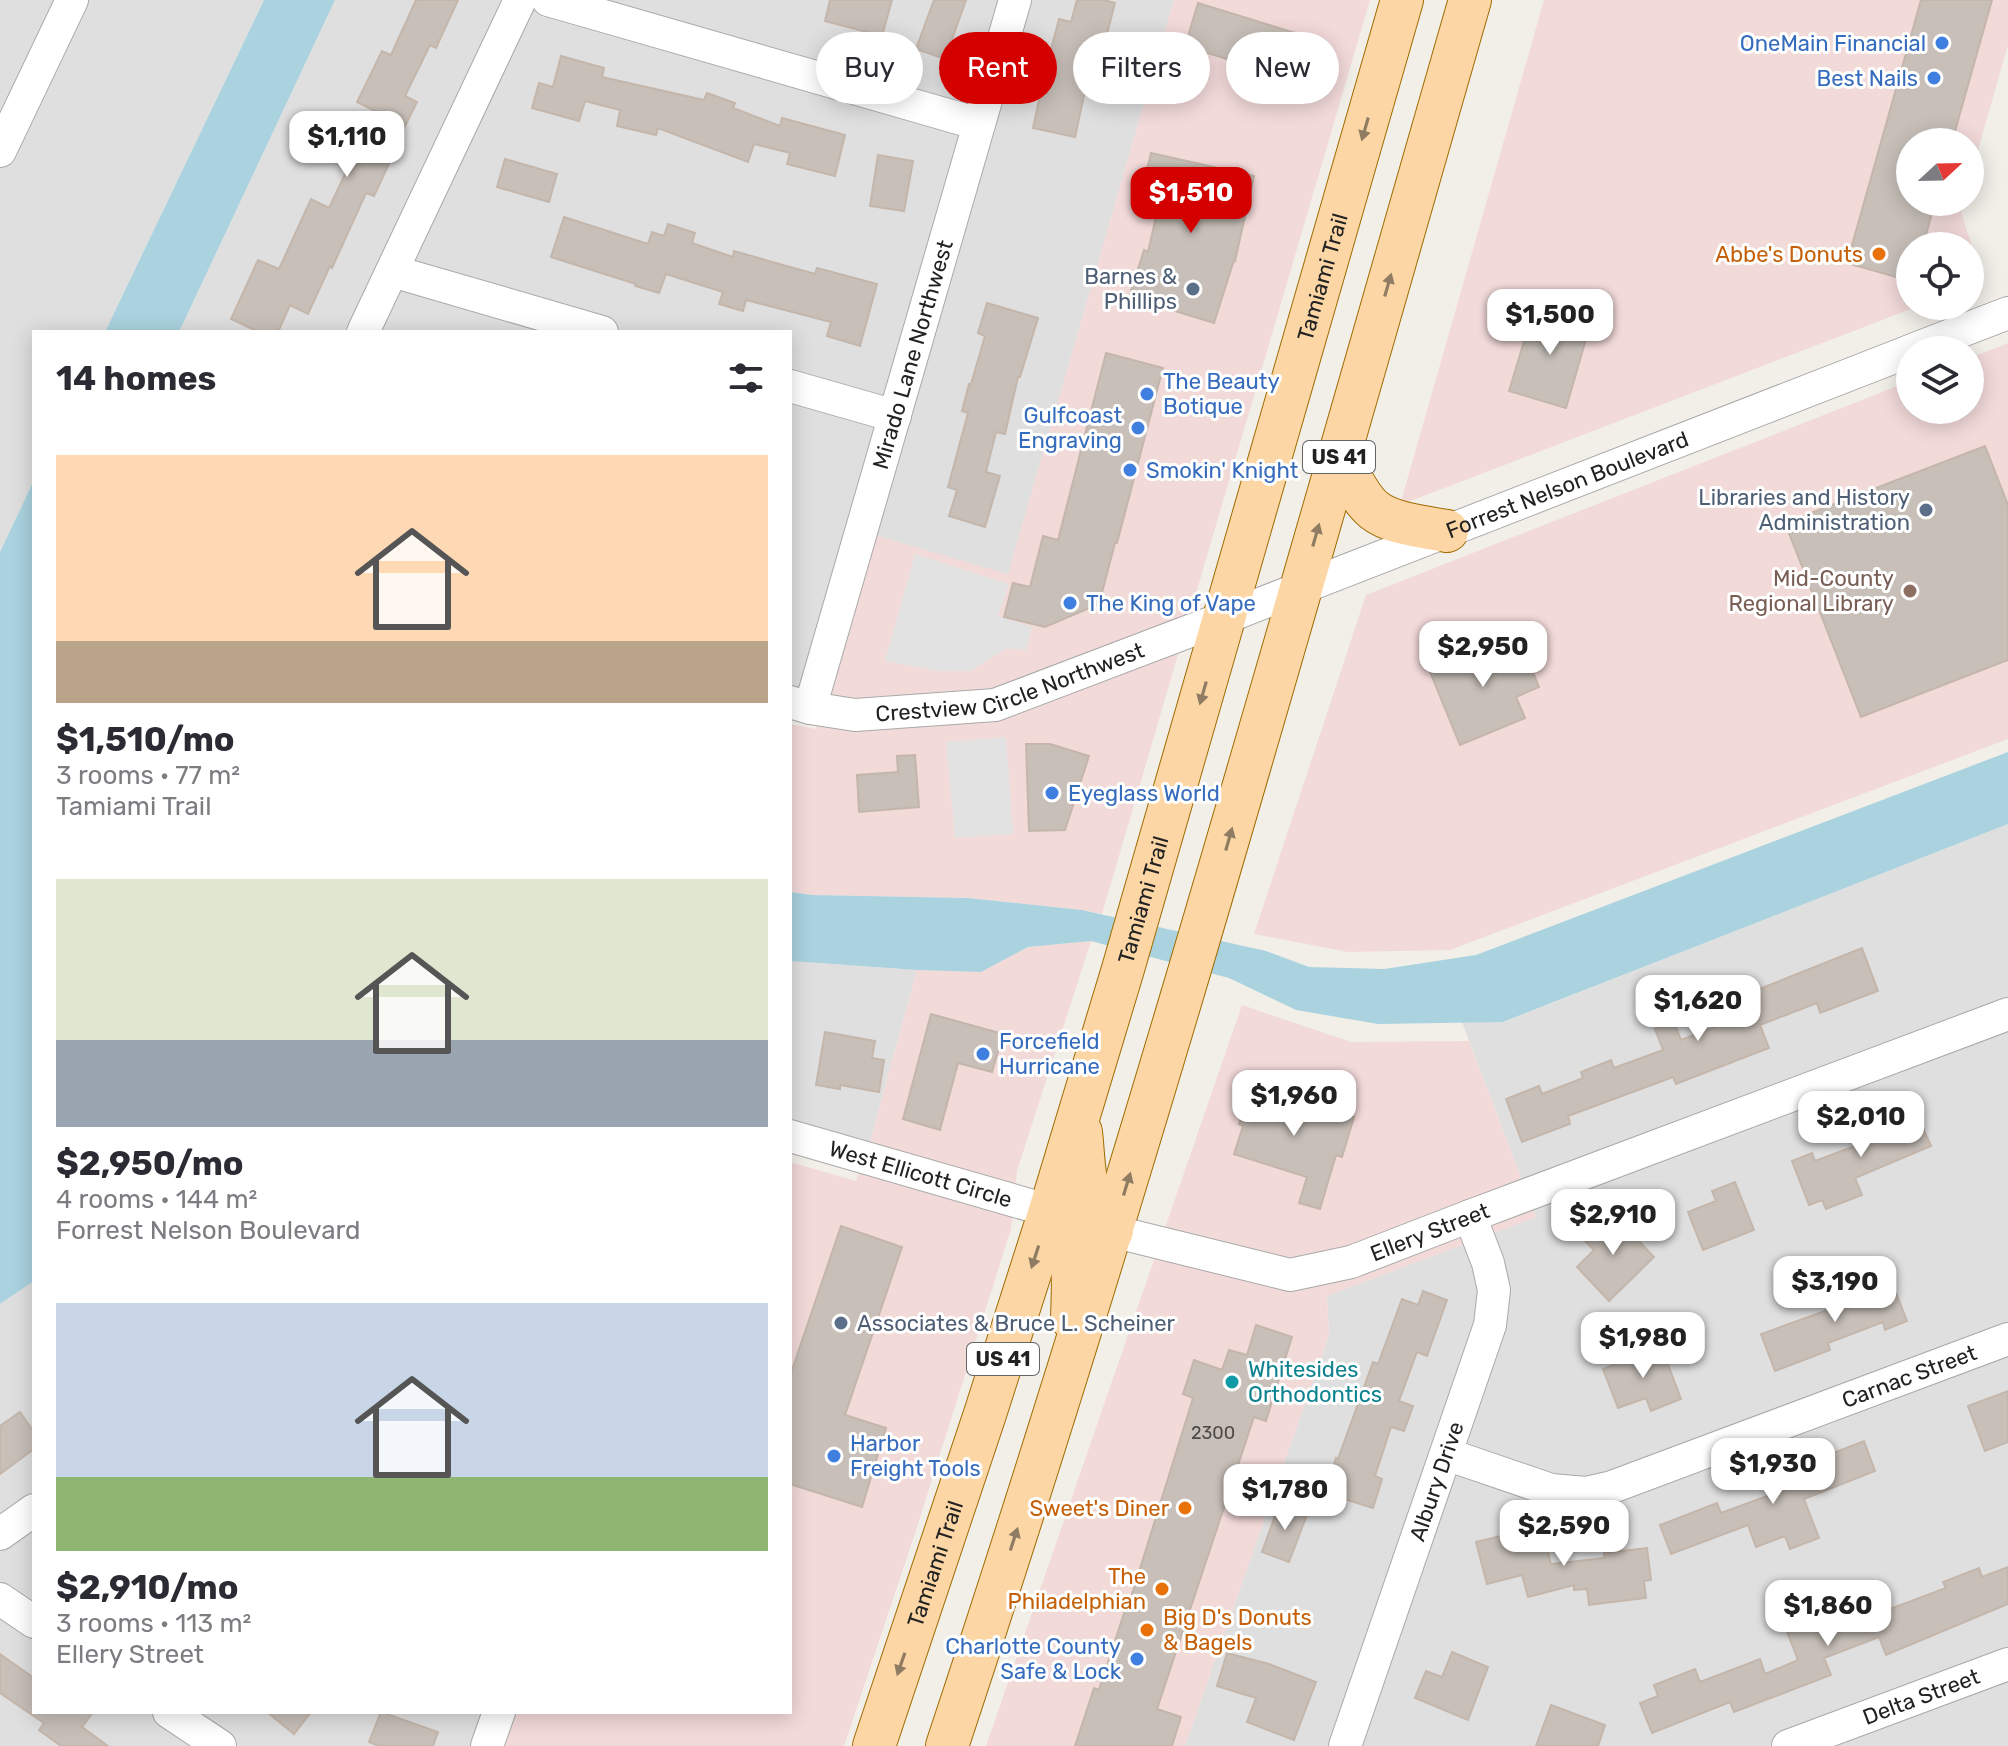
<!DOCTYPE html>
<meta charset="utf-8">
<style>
:root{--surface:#fff;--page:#f2f2f3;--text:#2b2b33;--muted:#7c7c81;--accent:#d40000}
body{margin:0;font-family:Rubik,sans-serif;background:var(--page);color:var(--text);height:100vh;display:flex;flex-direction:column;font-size:30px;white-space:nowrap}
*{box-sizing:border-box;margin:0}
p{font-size:26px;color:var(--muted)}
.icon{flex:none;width:44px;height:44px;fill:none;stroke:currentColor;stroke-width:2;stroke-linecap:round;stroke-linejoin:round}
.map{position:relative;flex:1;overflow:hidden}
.panel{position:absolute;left:32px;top:330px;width:760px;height:1384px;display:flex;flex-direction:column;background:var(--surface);border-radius:0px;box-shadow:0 4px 20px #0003}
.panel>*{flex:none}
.guide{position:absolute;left:816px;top:32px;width:760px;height:72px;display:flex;gap:16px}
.needle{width:52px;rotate:68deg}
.tools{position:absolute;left:1896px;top:128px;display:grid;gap:16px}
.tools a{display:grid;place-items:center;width:88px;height:88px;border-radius:50%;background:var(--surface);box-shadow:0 4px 20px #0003;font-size:40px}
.price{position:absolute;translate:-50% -68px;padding:0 18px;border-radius:16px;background:#fff;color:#222;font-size:26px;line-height:52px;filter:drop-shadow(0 2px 4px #0008)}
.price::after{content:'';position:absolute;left:50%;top:48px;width:24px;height:18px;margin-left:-12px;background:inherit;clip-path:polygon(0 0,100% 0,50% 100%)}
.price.current{background:var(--accent);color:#fff}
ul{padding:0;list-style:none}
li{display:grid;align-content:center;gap:16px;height:424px;padding:0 24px}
li span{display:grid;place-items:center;height:248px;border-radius:0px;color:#555}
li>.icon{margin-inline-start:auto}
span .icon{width:144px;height:144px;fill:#fffc;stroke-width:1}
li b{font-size:34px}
h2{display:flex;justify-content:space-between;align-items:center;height:96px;padding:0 24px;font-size:34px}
.chip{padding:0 28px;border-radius:36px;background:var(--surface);box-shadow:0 4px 20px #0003;font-size:28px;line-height:72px}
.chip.current{background:var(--accent);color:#fff}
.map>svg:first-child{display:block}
.residential{fill:#e0dfdf}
.commercial{fill:#f2dad9}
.parking{fill:#e2e2e2}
.water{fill:#aad3df}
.building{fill:#c7bfb8;stroke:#c4b6ab;stroke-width:2}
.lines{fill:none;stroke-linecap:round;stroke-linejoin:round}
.minor-casing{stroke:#a9a9a9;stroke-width:34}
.major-casing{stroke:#a06b00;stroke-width:44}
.minor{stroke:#fff;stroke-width:32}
.major{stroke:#fcd6a4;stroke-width:42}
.oneway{fill:#8f7c63}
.shop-dot{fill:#3f7fe0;stroke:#fff;stroke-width:3}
.food-dot{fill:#e8710a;stroke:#fff;stroke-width:3}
.service-dot{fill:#5c6f8a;stroke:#fff;stroke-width:3}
.education-dot{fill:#8d6e63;stroke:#fff;stroke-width:3}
.culture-dot{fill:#0f9aa8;stroke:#fff;stroke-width:3}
.labels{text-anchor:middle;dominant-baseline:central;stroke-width:6;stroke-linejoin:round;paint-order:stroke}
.number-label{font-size:18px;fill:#4b4948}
.shield{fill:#fff;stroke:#646464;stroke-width:2}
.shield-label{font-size:20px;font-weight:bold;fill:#222}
.shop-label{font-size:22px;fill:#366cbe;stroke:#fff;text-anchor:start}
.food-label{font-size:22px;fill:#c56008;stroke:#fff;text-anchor:end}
.service-label{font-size:22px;fill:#4e5e75;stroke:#fff;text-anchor:end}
.street-label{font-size:22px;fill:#222;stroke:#fff}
.education-label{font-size:22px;fill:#785e54;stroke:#fff;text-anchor:end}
.culture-label{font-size:22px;fill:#0d838f;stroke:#fff;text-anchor:start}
</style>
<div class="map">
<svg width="2008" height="1746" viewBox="0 0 2008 1746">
<rect width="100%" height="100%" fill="#f2efe9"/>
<path class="residential" d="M 0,0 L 264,0 L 105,332 L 34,332 L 34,480 L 0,552 Z
M 335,0 L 1174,0 L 1008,575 L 850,528 L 802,693 L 790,690 L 790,332 L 179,332 Z
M 2008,824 L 2008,1746 L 1185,1746 L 1329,1335 L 1327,1296 L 1536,1217 L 1462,1022 L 1504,1022 Z
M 790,961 L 917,970 L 868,1149 L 790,1124 Z
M 34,1281 L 34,1712 L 488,1712 L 476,1746 L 0,1746 L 0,1304 Z"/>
<path class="commercial" d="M 1174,0 L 1370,0 L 1102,914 L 1082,910 L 968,898 L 812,895 L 790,892 L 790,724 L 816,729 L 877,536 L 1008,574 Z
M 1544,0 L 2008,0 L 2008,45 L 1970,178 L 1970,142 L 1910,142 L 1910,202 L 1963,202 L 1961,212 L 1983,281 L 1970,286 L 1970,246 L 1910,246 L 1910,306 L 1919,306 L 1400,505 Z
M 2008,343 L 2008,739 L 1450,950 L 1348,952 L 1254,934 L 1366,595 L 1910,381 L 1910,410 L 1970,410 L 1970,358 Z
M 1091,941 L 1017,1171 L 1011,1229 L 917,1527 L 844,1746 L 505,1746 L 516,1712 L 790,1712 L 790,1162 L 856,1181 L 868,1149 L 917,970 L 981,972 L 1028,947 Z
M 1242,1005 L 1351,1042 L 1469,1041 L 1536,1217 L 1327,1296 L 1329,1335 L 1185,1746 L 986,1746 Z"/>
<path class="parking" d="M 915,554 L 1009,584 L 998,616 L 1032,627 L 1026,650 L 1007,648 L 970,671 L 938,671 L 885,661 Z
M 1006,737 L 1013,834 L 955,838 L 946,742 Z"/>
<path class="water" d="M 264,0 L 335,0 L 179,332 L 105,332 Z
M 34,480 L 34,1281 L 0,1304 L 0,552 Z
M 2008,752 L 2008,824 L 1503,1022 L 1378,1024 L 1296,1010 L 1229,978 L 1091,941 L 1028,947 L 981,972 L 917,970 L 790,961 L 790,892 L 812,895 L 968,898 L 1082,910 L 1266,951 L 1309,967 L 1384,969 L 1476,955 Z"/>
<path class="building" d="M 416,0 L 458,0 L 436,48 L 430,45 L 405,96 L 417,102 L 393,150 L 395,151 L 374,196 L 366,193 L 332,268 L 330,266 L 308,314 L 290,305 L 278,332 L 259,332 L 231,319 L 258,260 L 279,269 L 311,199 L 329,208 L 375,111 L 357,102 L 382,51 L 391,55 Z
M 830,0 L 892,0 L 882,36 L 825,21 Z
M 934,0 L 966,0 L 945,59 L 916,49 Z
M 1077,0 L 1104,0 L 1115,3 L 1099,65 L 1091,63 L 1075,137 L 1033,128 L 1045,72 L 1059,19 L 1071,22 Z
M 1921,0 L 1992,0 L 1952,142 L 1910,142 L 1910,202 L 1935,202 L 1923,246 L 1910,246 L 1910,281 L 1847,263 Z
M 1198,3 L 1295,33 L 1282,76 L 1185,46 Z
M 561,56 L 604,68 L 602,77 L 704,100 L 707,93 L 735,103 L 733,108 L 780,126 L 782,118 L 845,135 L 835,176 L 787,164 L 790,153 L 754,144 L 748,162 L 658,128 L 656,135 L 617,126 L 620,110 L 585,101 L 579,121 L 532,108 L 539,83 L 553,87 Z
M 1151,153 L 1254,176 L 1235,261 L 1234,260 L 1214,323 L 1129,297 L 1144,250 L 1148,252 L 1160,199 L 1141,195 Z
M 878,155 L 913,161 L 904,211 L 870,206 Z
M 505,159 L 557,174 L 549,202 L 497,187 Z
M 564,217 L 648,244 L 652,232 L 664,236 L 668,224 L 695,233 L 692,243 L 733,257 L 734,251 L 815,274 L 817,268 L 877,284 L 860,346 L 827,336 L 831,322 L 746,300 L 743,311 L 719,304 L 723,292 L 666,274 L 659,293 L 635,286 L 636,284 L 551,257 Z
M 987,303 L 1038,318 L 1020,377 L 1018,377 L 1005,434 L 996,432 L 986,472 L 1000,476 L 985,527 L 949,516 L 957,490 L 948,487 L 968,413 L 962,411 L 969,384 L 971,384 L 985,336 L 978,333 Z
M 1535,305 L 1591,322 L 1566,408 L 1509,391 Z
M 1106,353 L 1163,368 L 1117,543 L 1115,543 L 1099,604 L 1045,627 L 1004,617 L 1013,583 L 1030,587 L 1043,536 L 1058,540 Z
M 1985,446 L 2008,505 L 2008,660 L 1861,717 L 1785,523 Z
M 1492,640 L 1500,658 L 1523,648 L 1539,687 L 1516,697 L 1525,718 L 1460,745 L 1428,667 Z
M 1026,744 L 1050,744 L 1089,756 L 1065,830 L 1029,831 Z
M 915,755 L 919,807 L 859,812 L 857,775 L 898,772 L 897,756 Z
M 1862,948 L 1878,991 L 1820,1013 L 1817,1003 L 1760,1025 L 1769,1048 L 1676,1084 L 1673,1077 L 1568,1116 L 1570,1124 L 1522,1142 L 1506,1099 L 1539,1086 L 1542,1094 L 1583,1078 L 1581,1072 L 1611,1060 L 1614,1068 L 1663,1050 L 1655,1029 L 1674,1022 L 1681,1040 L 1729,1022 L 1716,987 L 1741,977 L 1747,994 Z
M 931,1014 L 1003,1034 L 992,1072 L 958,1063 L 940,1130 L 903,1119 Z
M 825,1032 L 875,1041 L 872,1058 L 884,1060 L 879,1092 L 840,1085 L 840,1089 L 816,1085 Z
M 1252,1084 L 1354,1117 L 1342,1157 L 1336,1155 L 1320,1209 L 1299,1203 L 1307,1177 L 1234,1154 L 1243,1126 L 1239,1124 Z
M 1913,1106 L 1931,1146 L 1855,1178 L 1862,1195 L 1826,1209 L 1822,1200 L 1809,1205 L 1792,1161 L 1812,1153 L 1815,1161 L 1871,1140 L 1865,1126 Z
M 1735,1182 L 1754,1230 L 1703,1250 L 1688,1212 L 1716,1201 L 1712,1191 Z
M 1611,1212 L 1654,1257 L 1609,1301 L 1577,1267 L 1594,1250 L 1583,1239 Z
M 841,1226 L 902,1247 L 845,1415 L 886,1428 L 862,1507 L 790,1484 L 790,1376 Z
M 1889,1275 L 1907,1321 L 1885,1330 L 1883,1322 L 1828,1343 L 1830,1350 L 1775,1371 L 1761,1334 L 1856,1300 L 1852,1289 Z
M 1423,1291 L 1447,1300 L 1427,1356 L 1417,1352 L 1399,1401 L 1413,1406 L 1404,1431 L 1391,1427 L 1375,1476 L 1382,1479 L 1373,1508 L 1325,1493 L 1336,1458 L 1338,1459 L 1373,1362 L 1378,1364 L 1402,1299 L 1418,1305 Z
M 1256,1325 L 1292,1337 L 1266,1421 L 1254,1417 L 1157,1709 L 1181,1717 L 1172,1746 L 1075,1746 L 1094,1688 L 1099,1690 L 1127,1604 L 1129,1604 L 1193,1398 L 1183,1394 L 1194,1360 L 1222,1370 L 1229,1350 L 1247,1355 Z
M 1661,1346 L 1681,1399 L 1651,1411 L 1646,1398 L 1618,1408 L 1603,1369 Z
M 2008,1391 L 2008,1442 L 1985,1451 L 1968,1406 Z
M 20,1412 L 34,1432 L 34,1449 L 0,1474 L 0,1426 Z
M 1864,1441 L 1875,1471 L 1804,1499 L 1819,1538 L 1790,1549 L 1785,1536 L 1756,1547 L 1748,1525 L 1671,1554 L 1660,1525 L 1717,1503 L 1721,1513 L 1770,1495 L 1767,1488 L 1818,1469 L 1815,1460 Z
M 1280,1502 L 1308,1512 L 1289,1562 L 1262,1552 Z
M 1542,1526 L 1551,1564 L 1604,1558 L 1604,1553 L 1647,1548 L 1651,1580 L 1644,1581 L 1646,1598 L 1589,1605 L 1587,1589 L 1574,1590 L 1574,1585 L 1528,1597 L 1522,1575 L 1487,1584 L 1476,1542 Z
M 2008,1567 L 2008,1604 L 1886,1655 L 1879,1637 L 1824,1658 L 1831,1675 L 1734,1712 L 1730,1702 L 1652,1733 L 1640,1703 L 1658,1696 L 1654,1685 L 1695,1669 L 1700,1682 L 1760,1659 L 1765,1674 L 1798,1660 L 1784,1624 L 1841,1602 L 1850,1624 L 1946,1588 L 1943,1582 L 1979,1568 L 1982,1577 Z
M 1452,1652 L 1488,1667 L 1468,1720 L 1415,1698 L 1426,1671 L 1442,1677 Z
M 1227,1653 L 1269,1664 L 1316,1682 L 1294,1740 L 1247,1722 L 1256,1698 L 1217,1686 Z
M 0,1654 L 34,1678 L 34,1712 L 93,1712 L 82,1727 L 108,1746 L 61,1746 L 39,1730 L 44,1723 L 0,1693 Z
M 1551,1705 L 1605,1725 L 1598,1746 L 1536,1746 Z
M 267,1712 L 311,1712 L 294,1734 Z
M 381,1712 L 438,1732 L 433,1746 L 379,1746 L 369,1742 Z"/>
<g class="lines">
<defs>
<g id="minor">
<path d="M 548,0 L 979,124"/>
<path d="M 0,151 L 72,0"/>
<path d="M 392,271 L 602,332"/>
<path d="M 363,332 L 520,0"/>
<path d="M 1912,350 L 2008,313"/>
<path d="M 790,386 L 895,416"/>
<path id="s1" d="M 790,702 L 810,708 L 855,715 L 995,705 L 1224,618 L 1910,351"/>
<path id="s2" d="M 810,708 L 1015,0"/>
<path id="s3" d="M 790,1136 L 1050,1211"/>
<path id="s4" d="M 1112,1231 L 1290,1275 L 1351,1262 L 1470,1216 L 2008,1014"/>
<path id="s5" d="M 1446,1454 L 1551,1490 L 1586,1493 L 1612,1487 L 2008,1339"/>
<path d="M 0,1534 L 34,1510"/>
<path d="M 0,1599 L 34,1622"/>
<path d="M 169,1712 L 220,1746"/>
<path d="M 487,1746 L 499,1712"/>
<path id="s6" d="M 1345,1746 L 1490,1325 L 1494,1290 L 1488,1263 L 1470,1216"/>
<path id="s7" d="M 1788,1746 L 2008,1664"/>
</g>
<g id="major">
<path d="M 1339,456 C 1348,472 1359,498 1374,510 C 1391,524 1425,527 1447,531"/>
<path d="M 1081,1132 C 1085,1166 1082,1209 1112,1231"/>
<path d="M 1050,1211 C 1078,1249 1073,1274 1072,1319"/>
<path id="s8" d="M 874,1746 L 985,1414 L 1050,1211 L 1123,969 L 1402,0"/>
<path d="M 947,1746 C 1139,1169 1302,584 1470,0"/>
</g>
</defs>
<use href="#minor" class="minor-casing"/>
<use href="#major" class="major-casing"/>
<use href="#minor" class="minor"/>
<use href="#major" class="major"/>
</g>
<defs><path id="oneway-solid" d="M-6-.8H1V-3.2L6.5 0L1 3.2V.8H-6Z" transform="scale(2)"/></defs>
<g class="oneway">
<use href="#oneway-solid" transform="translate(1365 129) rotate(106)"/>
<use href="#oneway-solid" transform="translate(1388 285) rotate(-74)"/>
<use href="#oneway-solid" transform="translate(1316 535) rotate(-74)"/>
<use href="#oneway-solid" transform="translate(1203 693) rotate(106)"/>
<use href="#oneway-solid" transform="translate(1229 839) rotate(-74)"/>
<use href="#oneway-solid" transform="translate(1127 1184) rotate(-73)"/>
<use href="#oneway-solid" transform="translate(1035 1257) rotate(108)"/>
<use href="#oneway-solid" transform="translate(1014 1539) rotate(-72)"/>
<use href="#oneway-solid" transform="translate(901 1664) rotate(109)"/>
</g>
<g class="shop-dot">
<circle cx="1942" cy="43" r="8"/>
<circle cx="1934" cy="78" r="8"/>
<circle cx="1147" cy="394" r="8"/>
<circle cx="1138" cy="428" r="8"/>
<circle cx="1130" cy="470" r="8"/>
<circle cx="1070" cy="603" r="8"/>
<circle cx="1052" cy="793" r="8"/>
<circle cx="983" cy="1054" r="8"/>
<circle cx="834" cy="1456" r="8"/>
<circle cx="1137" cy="1659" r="8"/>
</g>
<g class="food-dot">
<circle cx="1879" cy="254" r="8"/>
<circle cx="1185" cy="1508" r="8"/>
<circle cx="1162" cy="1589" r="8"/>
<circle cx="1147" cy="1630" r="8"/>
</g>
<g class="service-dot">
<circle cx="1193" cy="289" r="8"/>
<circle cx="1926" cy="510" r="8"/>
<circle cx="841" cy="1323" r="8"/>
</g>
<circle class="education-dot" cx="1910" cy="591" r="8"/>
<circle class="culture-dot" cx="1232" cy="1382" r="8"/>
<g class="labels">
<g class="number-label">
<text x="1213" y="1433">2300</text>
</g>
<g class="shield">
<rect x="1303" y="441" width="72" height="32" rx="6"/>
<rect x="967" y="1343" width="72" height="32" rx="6"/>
</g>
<g class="shield-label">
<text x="1339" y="457">US 41</text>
<text x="1003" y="1359">US 41</text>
</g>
<g class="shop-label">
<text x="1926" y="43" text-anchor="end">OneMain Financial</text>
<text x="1918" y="78" text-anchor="end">Best Nails</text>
<text x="1163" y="381">The Beauty<tspan x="1163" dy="25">Botique</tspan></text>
<text x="1122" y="415" text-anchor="end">Gulfcoast<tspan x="1122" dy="25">Engraving</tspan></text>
<text x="1146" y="470">Smokin' Knight</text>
<text x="1086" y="603">The King of Vape</text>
<text x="1068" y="793">Eyeglass World</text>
<text x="999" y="1041">Forcefield<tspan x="999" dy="25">Hurricane</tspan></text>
<text x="850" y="1443">Harbor<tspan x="850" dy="25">Freight Tools</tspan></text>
<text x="1121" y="1646" text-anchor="end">Charlotte County<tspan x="1121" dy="25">Safe &amp; Lock</tspan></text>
</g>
<g class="food-label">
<text x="1863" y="254">Abbe's Donuts</text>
<text x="1169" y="1508">Sweet's Diner</text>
<text x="1146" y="1576">The<tspan x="1146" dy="25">Philadelphian</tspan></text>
<text x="1163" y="1617" text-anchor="start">Big D's Donuts<tspan x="1163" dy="25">&amp; Bagels</tspan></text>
</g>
<g class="service-label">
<text x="1177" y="276">Barnes &amp;<tspan x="1177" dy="25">Phillips</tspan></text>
<text x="1910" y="497">Libraries and History<tspan x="1910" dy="25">Administration</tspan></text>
<text x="857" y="1323" text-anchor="start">Associates &amp; Bruce L. Scheiner</text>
</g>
<g class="street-label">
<text stroke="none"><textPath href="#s8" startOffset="1536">Tamiami Trail</textPath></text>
<text stroke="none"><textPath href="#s2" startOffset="368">Mirado Lane Northwest</textPath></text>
<text stroke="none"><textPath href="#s1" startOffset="820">Forrest Nelson Boulevard</textPath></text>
<text stroke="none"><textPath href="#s1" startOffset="226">Crestview Circle Northwest</textPath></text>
<text stroke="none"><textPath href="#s8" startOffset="888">Tamiami Trail</textPath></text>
<text stroke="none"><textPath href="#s3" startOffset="136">West Ellicott Circle</textPath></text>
<text stroke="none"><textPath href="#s4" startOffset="330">Ellery Street</textPath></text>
<text stroke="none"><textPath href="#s5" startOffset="490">Carnac Street</textPath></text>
<text stroke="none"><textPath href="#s6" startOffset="280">Albury Drive</textPath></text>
<text stroke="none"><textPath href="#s8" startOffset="192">Tamiami Trail</textPath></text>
<text stroke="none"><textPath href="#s7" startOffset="142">Delta Street</textPath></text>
</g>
<g class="education-label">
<text x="1894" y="578">Mid-County<tspan x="1894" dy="25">Regional Library</tspan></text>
</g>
<g class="culture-label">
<text x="1248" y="1369">Whitesides<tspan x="1248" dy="25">Orthodontics</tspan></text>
</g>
</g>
</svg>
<div class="tools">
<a><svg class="needle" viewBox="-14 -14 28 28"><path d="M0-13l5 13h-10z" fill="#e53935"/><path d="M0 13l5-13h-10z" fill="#7c7c81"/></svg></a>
<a><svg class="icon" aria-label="locate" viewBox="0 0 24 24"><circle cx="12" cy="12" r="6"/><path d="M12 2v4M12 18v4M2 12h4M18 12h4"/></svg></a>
<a><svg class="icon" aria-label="layers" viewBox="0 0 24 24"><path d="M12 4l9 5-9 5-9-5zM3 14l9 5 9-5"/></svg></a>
</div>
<b class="price" style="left:347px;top:179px">$1,110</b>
<b class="price current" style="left:1191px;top:235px">$1,510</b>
<b class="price" style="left:1550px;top:357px">$1,500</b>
<b class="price" style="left:1483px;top:689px">$2,950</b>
<b class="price" style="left:1698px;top:1043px">$1,620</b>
<b class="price" style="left:1294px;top:1138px">$1,960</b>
<b class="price" style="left:1861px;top:1159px">$2,010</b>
<b class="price" style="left:1613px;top:1257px">$2,910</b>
<b class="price" style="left:1835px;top:1324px">$3,190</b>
<b class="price" style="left:1643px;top:1380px">$1,980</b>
<b class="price" style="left:1773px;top:1506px">$1,930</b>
<b class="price" style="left:1285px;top:1532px">$1,780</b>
<b class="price" style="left:1564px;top:1568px">$2,590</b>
<b class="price" style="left:1828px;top:1648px">$1,860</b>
<div class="guide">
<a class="chip">Buy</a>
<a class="chip current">Rent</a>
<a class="chip">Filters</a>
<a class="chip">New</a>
</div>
<section class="panel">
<h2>14 homes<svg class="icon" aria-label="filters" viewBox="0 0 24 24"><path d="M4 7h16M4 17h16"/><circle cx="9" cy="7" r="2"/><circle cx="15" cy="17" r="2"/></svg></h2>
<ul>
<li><span style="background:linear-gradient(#ffd9b3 75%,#b9a48a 0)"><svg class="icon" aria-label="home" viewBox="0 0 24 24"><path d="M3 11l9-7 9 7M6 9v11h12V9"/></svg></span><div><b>$1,510/mo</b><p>3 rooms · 77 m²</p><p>Tamiami Trail</p></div></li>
<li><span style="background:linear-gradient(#dfe7d0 65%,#9aa5b1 0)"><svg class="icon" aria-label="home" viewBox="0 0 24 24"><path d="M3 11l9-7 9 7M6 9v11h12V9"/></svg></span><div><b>$2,950/mo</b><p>4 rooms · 144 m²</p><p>Forrest Nelson Boulevard</p></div></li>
<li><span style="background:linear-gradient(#c9d6e8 70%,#8fb573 0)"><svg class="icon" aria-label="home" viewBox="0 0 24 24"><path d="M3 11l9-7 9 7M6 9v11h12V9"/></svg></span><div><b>$2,910/mo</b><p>3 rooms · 113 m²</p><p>Ellery Street</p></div></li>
</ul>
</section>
</div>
